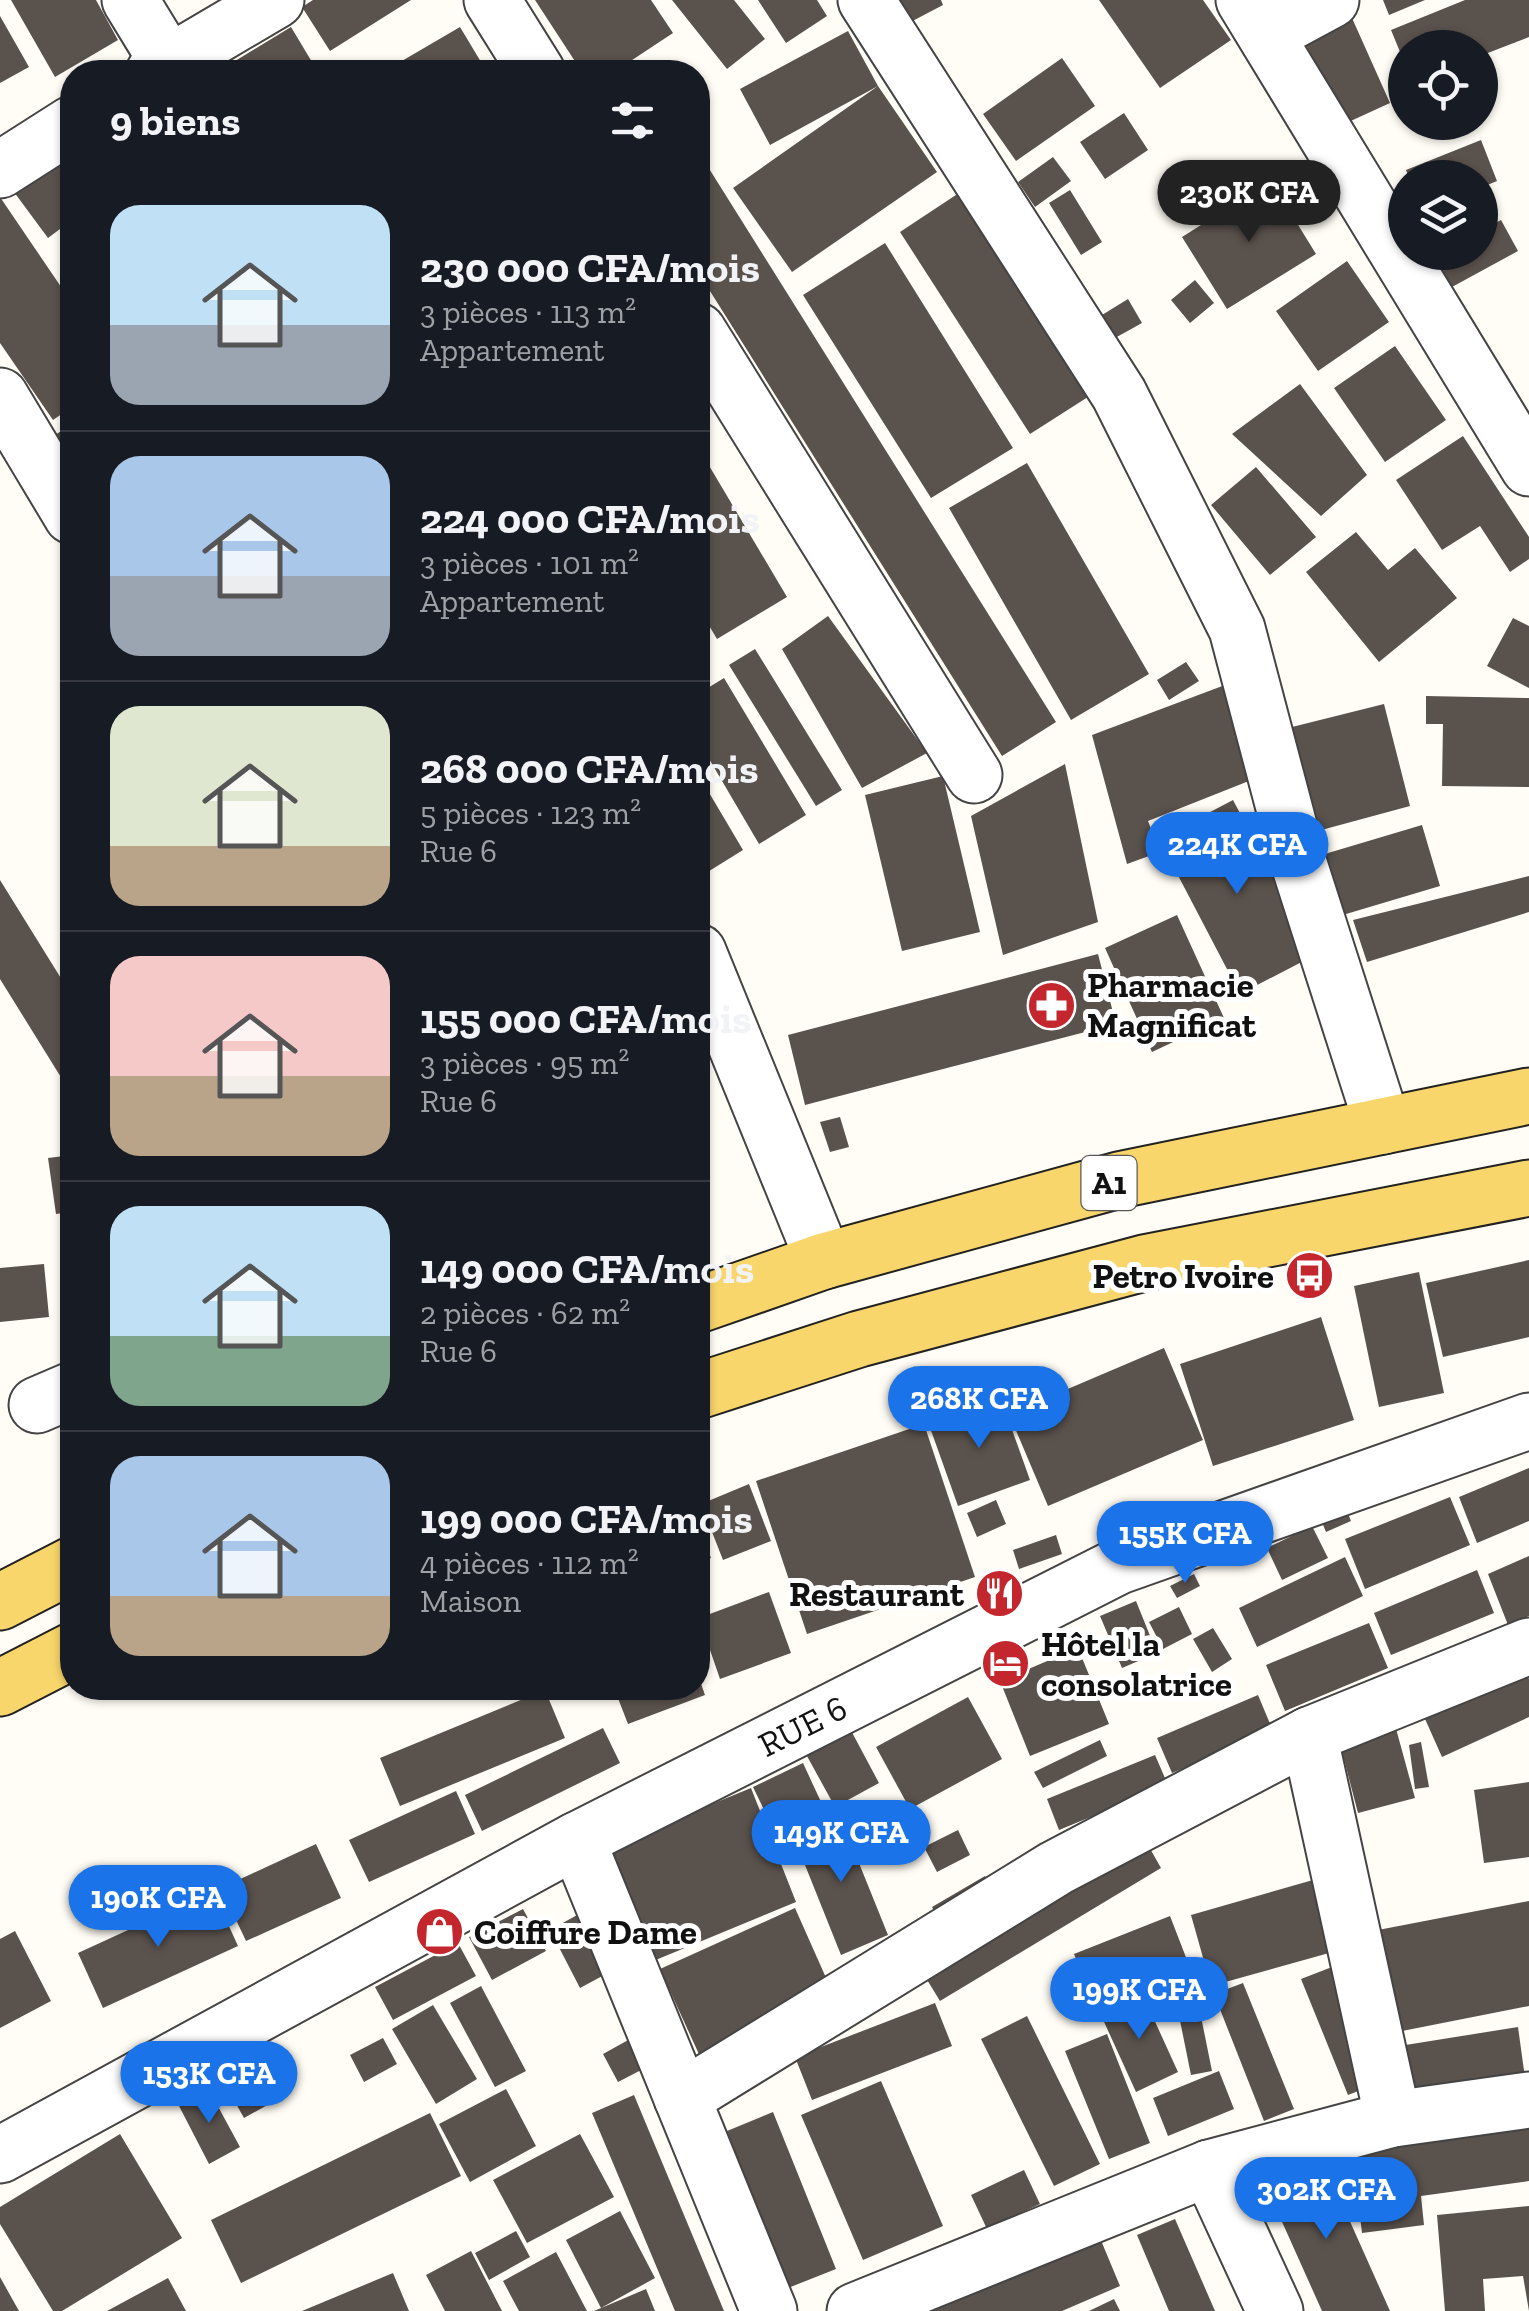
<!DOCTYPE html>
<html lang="fr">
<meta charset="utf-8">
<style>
:root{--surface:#171b24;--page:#242831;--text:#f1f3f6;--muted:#9ea1a6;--line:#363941;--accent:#1a73e8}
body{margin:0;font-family:"Zilla Slab",serif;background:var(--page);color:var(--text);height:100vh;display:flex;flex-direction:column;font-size:38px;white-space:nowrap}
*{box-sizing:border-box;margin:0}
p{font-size:32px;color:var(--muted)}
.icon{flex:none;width:55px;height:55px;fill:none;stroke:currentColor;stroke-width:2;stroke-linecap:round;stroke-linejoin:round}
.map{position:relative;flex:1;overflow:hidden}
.panel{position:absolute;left:60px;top:60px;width:650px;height:1640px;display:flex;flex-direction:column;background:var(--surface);border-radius:40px;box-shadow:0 2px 8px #0004}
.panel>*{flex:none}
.fabs{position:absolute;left:1388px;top:30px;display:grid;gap:20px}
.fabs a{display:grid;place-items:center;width:110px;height:110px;border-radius:50%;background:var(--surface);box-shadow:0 2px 8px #0004;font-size:50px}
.price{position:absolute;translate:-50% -85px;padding:0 22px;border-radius:35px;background:var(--accent);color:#fff;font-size:32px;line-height:65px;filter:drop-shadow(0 2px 5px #0008)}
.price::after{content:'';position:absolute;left:50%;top:60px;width:30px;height:22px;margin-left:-15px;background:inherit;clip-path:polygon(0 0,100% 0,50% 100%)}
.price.active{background:#222;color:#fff}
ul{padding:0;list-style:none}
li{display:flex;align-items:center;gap:30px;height:250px;padding:0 50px}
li+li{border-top:2px solid var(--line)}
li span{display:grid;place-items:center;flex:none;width:280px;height:200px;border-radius:30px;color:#555}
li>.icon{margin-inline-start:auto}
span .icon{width:120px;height:120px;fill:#fffc;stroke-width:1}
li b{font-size:42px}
h2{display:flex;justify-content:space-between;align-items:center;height:120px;padding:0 50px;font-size:42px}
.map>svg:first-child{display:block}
.building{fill:#5a524d}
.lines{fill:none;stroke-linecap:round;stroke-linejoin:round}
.minor-casing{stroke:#444;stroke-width:59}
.major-casing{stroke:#222;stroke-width:59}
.minor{stroke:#fff;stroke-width:55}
.major{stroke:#f9d66b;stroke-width:55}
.labels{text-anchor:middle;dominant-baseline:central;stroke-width:10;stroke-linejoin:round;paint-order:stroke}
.shield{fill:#fff;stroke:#585858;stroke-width:2.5}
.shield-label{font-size:32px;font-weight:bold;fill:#111}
.poi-label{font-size:35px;font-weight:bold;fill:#111;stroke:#fff;text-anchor:start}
.street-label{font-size:35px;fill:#111;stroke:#fff}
</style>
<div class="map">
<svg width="1529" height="2311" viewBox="0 0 1529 2311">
<rect width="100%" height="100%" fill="#fffdf5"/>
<path class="building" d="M 11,0 L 96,0 L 118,40 L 55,77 Z
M 313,0 L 411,0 L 330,51 L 302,7 Z
M 535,0 L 651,0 L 673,33 L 614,72 L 582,72 Z
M 672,0 L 734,0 L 765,39 L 727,69 Z
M 758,0 L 817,0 L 827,16 L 786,43 Z
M 890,0 L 941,0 L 943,5 L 903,26 Z
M 1099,0 L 1203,0 L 1231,40 L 1160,88 Z
M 1383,0 L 1425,0 L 1389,15 Z
M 1465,0 L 1529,0 L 1529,37 L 1480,56 L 1480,48 L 1405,48 L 1405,64 L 1391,30 Z
M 0,16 L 29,67 L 0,83 Z
M 1352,18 L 1390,103 L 1342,125 L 1304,40 Z
M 291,27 L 318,72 L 217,72 Z
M 460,27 L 487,72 L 383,72 Z
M 848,31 L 878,86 L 937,172 L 792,272 L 733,188 L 878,86 L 770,145 L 740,89 Z
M 1062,58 L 1095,106 L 1016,161 L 983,114 Z
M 1124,113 L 1148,150 L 1105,179 L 1080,142 Z
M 1481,140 L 1497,181 L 1480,188 L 1480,178 L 1409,178 L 1406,170 Z
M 72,149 L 72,220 L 48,238 L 14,192 Z
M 698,151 L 1056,722 L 1002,756 L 698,272 Z
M 1053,157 L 1071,181 L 1035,207 L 1018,182 Z
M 1271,181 L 1316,254 L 1227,309 L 1182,237 Z
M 971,185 L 1102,388 L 1030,434 L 900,232 Z
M 1070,190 L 1102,242 L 1081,255 L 1049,203 Z
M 0,197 L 72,303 L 72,407 L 53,420 L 0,343 Z
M 1501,220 L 1518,251 L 1452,287 L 1435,256 L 1480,252 L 1480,231 Z
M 885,243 L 1013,448 L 931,498 L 803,295 Z
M 1347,261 L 1389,322 L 1318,371 L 1276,311 Z
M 1195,280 L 1214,303 L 1190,323 L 1171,300 Z
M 1128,299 L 1142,323 L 1115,338 L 1102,315 Z
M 1395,346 L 1446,420 L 1385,462 L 1334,388 Z
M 1300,384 L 1367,475 L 1321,516 L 1232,434 Z
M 72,424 L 72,463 L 55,435 Z
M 1463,436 L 1529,537 L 1529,559 L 1510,572 L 1480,526 L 1442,550 L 1396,480 Z
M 698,447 L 787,597 L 717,639 L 698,607 Z
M 1027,463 L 1149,674 L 1071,720 L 949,508 Z
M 1256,467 L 1316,537 L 1270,575 L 1211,505 Z
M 1356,532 L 1388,570 L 1415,548 L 1457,598 L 1379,662 L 1306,572 Z
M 828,616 L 927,753 L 862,788 L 782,649 Z
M 1513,618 L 1529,626 L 1529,688 L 1487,666 Z
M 755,649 L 842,790 L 816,806 L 729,665 Z
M 1186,662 L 1199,681 L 1169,700 L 1157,680 Z
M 724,678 L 806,815 L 759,844 L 698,740 L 698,694 Z
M 1225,685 L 1259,777 L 1148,821 L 1160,852 L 1127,864 L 1092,735 Z
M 1426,696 L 1529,698 L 1529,787 L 1442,786 L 1443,724 L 1426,724 Z
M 1384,704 L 1410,806 L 1303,835 L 1292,727 Z
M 1065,764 L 1098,922 L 1003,955 L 971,816 Z
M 698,774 L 743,850 L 698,878 Z
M 943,776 L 980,932 L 902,951 L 865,795 Z
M 1233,800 L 1315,955 L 1240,994 L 1159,839 Z
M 1422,825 L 1440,886 L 1326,920 L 1308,859 Z
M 1529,876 L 1529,912 L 1367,962 L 1353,920 Z
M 0,880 L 72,996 L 72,1095 L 0,979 Z
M 1177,915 L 1224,1018 L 1152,1052 L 1105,948 Z
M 1098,954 L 1116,1024 L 805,1105 L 788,1035 Z
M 840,1117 L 849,1147 L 830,1152 L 820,1122 Z
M 72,1155 L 72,1212 L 56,1214 L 48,1158 Z
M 72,1260 L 72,1305 L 70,1305 L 64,1261 Z
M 1529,1260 L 1529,1337 L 1443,1357 L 1426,1283 Z
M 44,1264 L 49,1317 L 0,1322 L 0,1268 Z
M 1419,1272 L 1444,1393 L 1379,1407 L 1354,1286 Z
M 1321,1317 L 1354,1420 L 1213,1466 L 1180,1364 Z
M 1164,1348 L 1203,1440 L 1048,1506 L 1009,1414 Z
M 1000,1396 L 1030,1480 L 958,1506 L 928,1422 Z
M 924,1424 L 975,1577 L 807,1634 L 756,1481 Z
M 1529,1468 L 1529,1521 L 1477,1543 L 1459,1497 Z
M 749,1484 L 771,1541 L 723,1560 L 701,1504 Z
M 1450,1497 L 1470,1545 L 1365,1589 L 1345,1539 Z
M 996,1500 L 1006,1524 L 977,1537 L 967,1513 Z
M 1344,1504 L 1351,1521 L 1326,1532 L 1319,1515 Z
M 698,1524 L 711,1558 L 698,1563 Z
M 1312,1526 L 1328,1558 L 1282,1580 L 1267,1548 Z
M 1056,1535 L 1062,1554 L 1019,1569 L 1013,1550 Z
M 1529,1556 L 1529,1616 L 1508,1625 L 1488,1574 Z
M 1345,1557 L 1363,1596 L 1257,1647 L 1239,1608 Z
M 1477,1570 L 1494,1613 L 1391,1655 L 1374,1613 Z
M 1194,1574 L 1200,1586 L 1177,1598 L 1170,1586 Z
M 769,1592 L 791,1653 L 720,1679 L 699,1618 Z
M 1136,1601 L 1157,1653 L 1122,1668 L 1100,1616 Z
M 1179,1607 L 1192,1634 L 1163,1649 L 1149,1622 Z
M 1369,1623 L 1388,1668 L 1285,1711 L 1266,1665 Z
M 1213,1628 L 1232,1659 L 1212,1672 L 1193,1639 Z
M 1078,1648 L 1109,1724 L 1030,1756 L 1000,1681 Z
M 1518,1655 L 1529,1679 L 1529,1717 L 1442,1757 L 1417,1701 Z
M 698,1675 L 705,1695 L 628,1724 L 614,1688 L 698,1688 Z
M 545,1690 L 565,1738 L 400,1806 L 380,1758 Z
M 1258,1695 L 1273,1731 L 1172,1773 L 1157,1738 Z
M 968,1697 L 1002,1759 L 910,1809 L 876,1747 Z
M 847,1723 L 879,1783 L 835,1807 L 802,1747 Z
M 1395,1725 L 1415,1798 L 1358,1813 L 1339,1740 Z
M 603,1728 L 620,1763 L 482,1831 L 465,1795 Z
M 1100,1740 L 1107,1756 L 1043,1788 L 1034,1772 Z
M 1421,1742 L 1429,1787 L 1415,1789 L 1409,1745 Z
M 1155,1755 L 1168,1785 L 1059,1830 L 1047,1799 Z
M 803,1763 L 828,1817 L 779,1841 L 753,1787 Z
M 1529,1782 L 1529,1857 L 1484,1863 L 1474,1790 Z
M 751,1788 L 796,1902 L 646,1964 L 600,1850 Z
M 456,1791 L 475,1834 L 369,1882 L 349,1840 Z
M 840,1816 L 888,1935 L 841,1955 L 793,1835 Z
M 915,1825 L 926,1839 L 910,1850 L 900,1837 Z
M 958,1830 L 970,1855 L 937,1872 L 924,1847 Z
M 1140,1831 L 1161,1868 L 940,2001 L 918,1965 Z
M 316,1844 L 341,1898 L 246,1941 L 221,1888 Z
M 985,1876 L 995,1891 L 941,1923 L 932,1907 Z
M 1327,1876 L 1347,1948 L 1211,1986 L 1191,1915 Z
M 213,1891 L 238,1946 L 103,2008 L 78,1953 Z
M 1529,1901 L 1529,2006 L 1397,2032 L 1378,1930 Z
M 795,1908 L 831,1989 L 703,2063 L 660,1969 Z
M 523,1909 L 546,1951 L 492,1980 L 469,1937 Z
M 588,1909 L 619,1967 L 580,1988 L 550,1930 Z
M 1170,1916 L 1187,1960 L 1091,1996 L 1074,1954 Z
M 15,1931 L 51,2001 L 0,2028 L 0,1939 Z
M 458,1943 L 476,1976 L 393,2020 L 375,1987 Z
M 1332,1967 L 1379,2083 L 1348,2095 L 1301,1979 Z
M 1194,1982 L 1212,2071 L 1191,2075 L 1173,1986 Z
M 1243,1983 L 1294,2109 L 1264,2121 L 1214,1994 Z
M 481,1986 L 526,2071 L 495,2087 L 450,2003 Z
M 1142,1993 L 1178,2072 L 1136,2092 L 1100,2013 Z
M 935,2003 L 952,2046 L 812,2100 L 795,2057 Z
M 433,2005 L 477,2079 L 436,2104 L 392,2029 Z
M 1027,2016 L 1100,2164 L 1054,2186 L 981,2039 Z
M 1518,2027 L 1525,2078 L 1400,2098 L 1393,2047 Z
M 1107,2034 L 1150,2143 L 1109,2159 L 1065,2051 Z
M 383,2038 L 397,2064 L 364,2082 L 350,2055 Z
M 630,2039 L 645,2068 L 618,2082 L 603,2054 Z
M 260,2046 L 287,2094 L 244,2118 L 217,2070 Z
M 1219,2071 L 1234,2109 L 1168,2136 L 1153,2098 Z
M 881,2081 L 943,2226 L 863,2260 L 801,2115 Z
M 208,2088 L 240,2147 L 209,2164 L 178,2104 Z
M 506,2089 L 536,2146 L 470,2182 L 439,2124 Z
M 634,2095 L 724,2311 L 675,2311 L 592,2113 Z
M 773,2112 L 836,2269 L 788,2288 L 727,2131 Z
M 430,2113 L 461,2176 L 241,2283 L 211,2220 Z
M 1529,2116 L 1529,2181 L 1421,2196 L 1424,2225 L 1362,2233 L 1351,2140 Z
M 120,2134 L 182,2238 L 62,2311 L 53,2311 L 0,2224 L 0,2207 Z
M 580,2134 L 614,2197 L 527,2243 L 493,2180 Z
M 1323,2161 L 1390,2311 L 1322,2311 L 1266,2186 Z
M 1024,2170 L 1040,2204 L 987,2229 L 971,2195 Z
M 1529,2206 L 1529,2311 L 1523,2276 L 1483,2279 L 1485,2311 L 1445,2311 L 1437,2215 Z
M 620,2211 L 655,2278 L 601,2308 L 566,2240 Z
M 1175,2219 L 1215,2311 L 1169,2311 L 1137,2235 Z
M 516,2231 L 530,2257 L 489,2280 L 475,2253 Z
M 1100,2238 L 1120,2286 L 1062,2311 L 928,2311 Z
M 471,2251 L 502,2311 L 445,2311 L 426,2275 Z
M 556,2252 L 587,2311 L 519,2311 L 503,2281 Z
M 393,2273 L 409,2311 L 302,2311 Z
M 0,2277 L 19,2311 L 0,2311 Z
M 168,2278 L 186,2311 L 107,2311 Z
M 646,2289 L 655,2311 L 594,2311 Z
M 1114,2299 L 1120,2311 L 1089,2311 Z"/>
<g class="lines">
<defs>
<g id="minor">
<path d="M 130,0 L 174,72"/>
<path d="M 492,0 L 537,72"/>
<path d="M 866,0 L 1119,394 L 1237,629 L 1299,864 L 1383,1126"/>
<path d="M 1244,0 L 1529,468"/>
<path d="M 1266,35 L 1331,0"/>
<path d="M 154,72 L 276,0"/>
<path d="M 0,170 L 72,124"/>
<path d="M 698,331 L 974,775"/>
<path d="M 0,396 L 72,516"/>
<path d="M 698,952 L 824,1261"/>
<path d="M 37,1405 L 72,1390"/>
<path d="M 577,1840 L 769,2311"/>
<path d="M 682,2098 L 1056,1868 L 1309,1735"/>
<path d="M 1393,2119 L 1309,1735 L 1529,1646"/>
<path id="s1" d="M 0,2155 L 577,1840 L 1119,1566 L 1529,1421"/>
<path d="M 1209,2168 L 1275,2311"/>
<path d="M 855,2311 L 1209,2168 L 1393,2119 L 1529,2100"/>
</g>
<path id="major" d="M 698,1305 L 824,1261 L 1119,1180 L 1529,1096
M 698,1391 L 859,1339 L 1144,1263 L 1529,1188
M 0,1602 L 72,1565
M 0,1688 L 72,1651"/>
</defs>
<use href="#minor" class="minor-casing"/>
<use href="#major" class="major-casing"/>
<use href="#minor" class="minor"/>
<use href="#major" class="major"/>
</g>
<defs>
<symbol id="pharmacy-disc" viewBox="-11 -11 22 22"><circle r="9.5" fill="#c4262e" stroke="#fff"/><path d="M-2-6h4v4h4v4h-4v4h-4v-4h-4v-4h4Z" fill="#fff"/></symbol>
<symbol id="bus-disc" viewBox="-11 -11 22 22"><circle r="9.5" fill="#c4262e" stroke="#fff"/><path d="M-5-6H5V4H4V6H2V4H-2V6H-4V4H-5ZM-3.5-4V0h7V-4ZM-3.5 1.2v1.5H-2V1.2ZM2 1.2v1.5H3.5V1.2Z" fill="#fff"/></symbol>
<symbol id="restaurant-disc" viewBox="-11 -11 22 22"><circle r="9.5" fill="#c4262e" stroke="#fff"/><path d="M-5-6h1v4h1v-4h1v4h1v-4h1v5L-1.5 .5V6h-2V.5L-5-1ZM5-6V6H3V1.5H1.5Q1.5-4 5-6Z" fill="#fff"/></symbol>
<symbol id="hotel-disc" viewBox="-11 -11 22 22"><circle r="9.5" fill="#c4262e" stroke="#fff"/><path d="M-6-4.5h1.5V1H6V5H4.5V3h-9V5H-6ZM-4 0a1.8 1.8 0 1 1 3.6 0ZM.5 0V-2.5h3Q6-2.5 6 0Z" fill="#fff"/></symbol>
<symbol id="shop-disc" viewBox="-11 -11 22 22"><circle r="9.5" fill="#c4262e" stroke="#fff"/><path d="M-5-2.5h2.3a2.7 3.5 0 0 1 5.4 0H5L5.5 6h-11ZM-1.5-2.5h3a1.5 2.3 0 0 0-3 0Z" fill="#fff"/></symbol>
</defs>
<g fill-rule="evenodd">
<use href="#pharmacy-disc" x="1024" y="978" width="55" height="55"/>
<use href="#bus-disc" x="1282" y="1248" width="55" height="55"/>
<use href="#restaurant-disc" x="972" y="1566" width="55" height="55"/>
<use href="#hotel-disc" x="978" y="1636" width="55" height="55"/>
<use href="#shop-disc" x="412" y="1904" width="55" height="55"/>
</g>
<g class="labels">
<rect class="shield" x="1081.5" y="1156" width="55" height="54" rx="8"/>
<g class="shield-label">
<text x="1109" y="1183">A1</text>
</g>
<g class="poi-label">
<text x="1087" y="985">Pharmacie<tspan x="1087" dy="40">Magnificat</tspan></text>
<text x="1274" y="1276" text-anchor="end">Petro Ivoire</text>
<text x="964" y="1594" text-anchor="end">Restaurant</text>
<text x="1041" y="1644">Hôtel la<tspan x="1041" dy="40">consolatrice</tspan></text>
<text x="474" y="1932">Coiffure Dame</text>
</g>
<g class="street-label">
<text stroke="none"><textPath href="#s1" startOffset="910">RUE 6</textPath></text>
</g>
</g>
</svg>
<div class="fabs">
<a><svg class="icon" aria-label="locate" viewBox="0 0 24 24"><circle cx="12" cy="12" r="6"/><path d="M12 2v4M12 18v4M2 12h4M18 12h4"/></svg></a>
<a><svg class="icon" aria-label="layers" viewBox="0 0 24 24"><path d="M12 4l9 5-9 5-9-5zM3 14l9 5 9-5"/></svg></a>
</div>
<b class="price active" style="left:1249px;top:245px">230K CFA</b>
<b class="price" style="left:1237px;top:897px">224K CFA</b>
<b class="price" style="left:979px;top:1451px">268K CFA</b>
<b class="price" style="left:1185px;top:1586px">155K CFA</b>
<b class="price" style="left:841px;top:1885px">149K CFA</b>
<b class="price" style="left:158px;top:1950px">190K CFA</b>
<b class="price" style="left:1139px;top:2042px">199K CFA</b>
<b class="price" style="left:209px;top:2126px">153K CFA</b>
<b class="price" style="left:1326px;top:2242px">302K CFA</b>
<section class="panel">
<h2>9 biens<svg class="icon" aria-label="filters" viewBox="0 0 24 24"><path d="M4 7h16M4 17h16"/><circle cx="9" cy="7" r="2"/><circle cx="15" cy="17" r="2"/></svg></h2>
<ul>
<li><span style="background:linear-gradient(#bfe0f5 60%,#9aa5b1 0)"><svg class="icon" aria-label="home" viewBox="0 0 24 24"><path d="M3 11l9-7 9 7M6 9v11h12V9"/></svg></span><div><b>230 000 CFA/mois</b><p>3 pièces · 113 m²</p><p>Appartement</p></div></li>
<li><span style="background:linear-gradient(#a9c7e8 60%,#9aa5b1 0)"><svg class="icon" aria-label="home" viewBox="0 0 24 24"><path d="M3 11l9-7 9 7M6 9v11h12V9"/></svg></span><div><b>224 000 CFA/mois</b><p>3 pièces · 101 m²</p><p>Appartement</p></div></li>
<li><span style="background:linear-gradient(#dfe7d0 70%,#b9a48a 0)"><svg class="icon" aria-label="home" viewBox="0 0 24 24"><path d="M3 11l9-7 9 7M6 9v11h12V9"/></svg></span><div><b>268 000 CFA/mois</b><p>5 pièces · 123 m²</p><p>Rue 6</p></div></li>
<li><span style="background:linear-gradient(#f6c9c9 60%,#b9a48a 0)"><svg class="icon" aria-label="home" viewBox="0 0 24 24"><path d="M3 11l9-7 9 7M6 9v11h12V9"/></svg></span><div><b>155 000 CFA/mois</b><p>3 pièces · 95 m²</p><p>Rue 6</p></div></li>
<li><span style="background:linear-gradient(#bfe0f5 65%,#7fa58c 0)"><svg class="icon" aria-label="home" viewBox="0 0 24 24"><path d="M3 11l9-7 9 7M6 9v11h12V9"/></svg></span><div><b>149 000 CFA/mois</b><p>2 pièces · 62 m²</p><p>Rue 6</p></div></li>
<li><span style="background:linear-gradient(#a9c7e8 70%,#b9a48a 0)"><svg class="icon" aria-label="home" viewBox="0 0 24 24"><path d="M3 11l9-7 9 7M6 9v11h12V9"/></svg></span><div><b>199 000 CFA/mois</b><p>4 pièces · 112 m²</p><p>Maison</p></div></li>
</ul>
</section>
</div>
